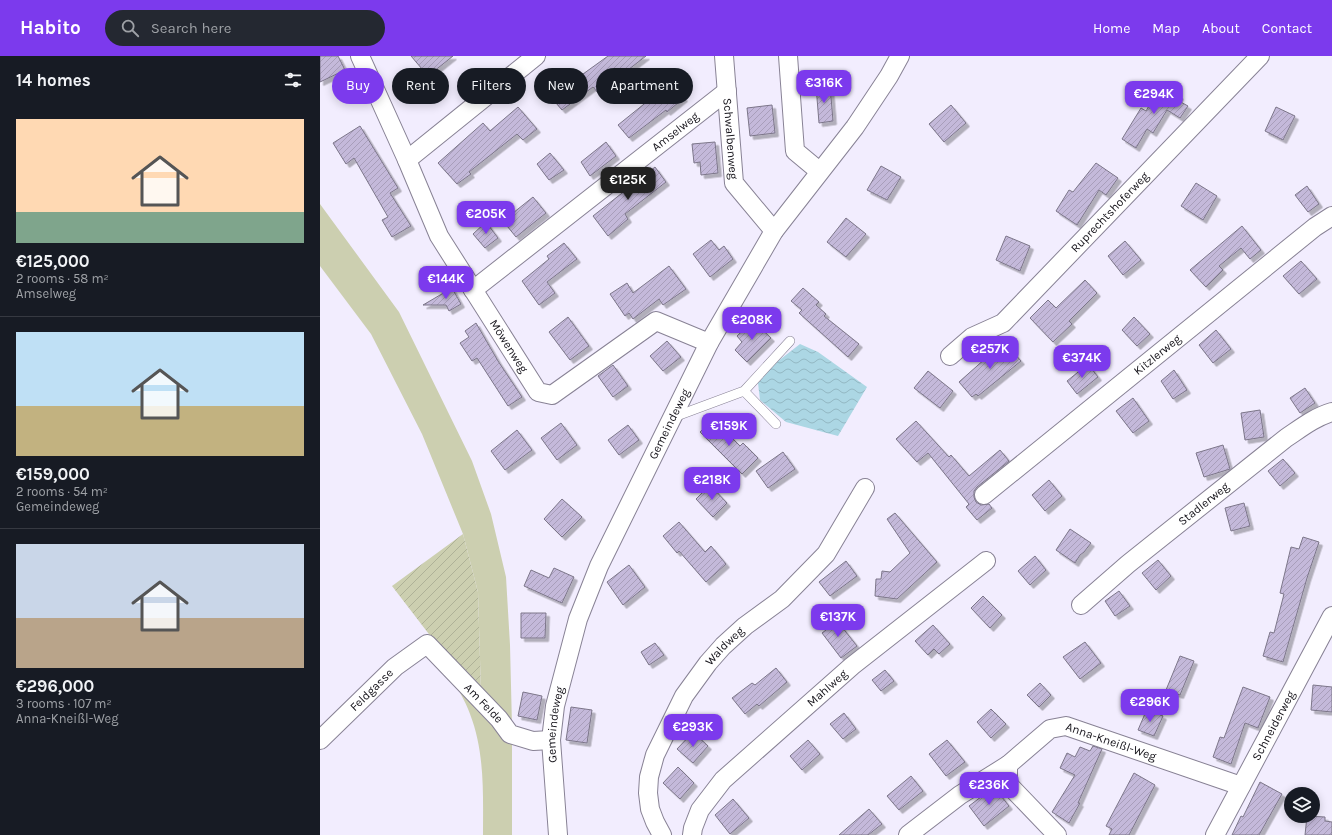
<!DOCTYPE html>
<meta charset="utf-8">
<style>
:root{--surface:#171b24;--page:#242831;--text:#f1f3f6;--muted:#9ea1a6;--line:#363941;--accent:#7c3aed}
body{margin:0;font-family:Karla,sans-serif;background:var(--page);color:var(--text);height:100vh;display:flex;flex-direction:column;font-size:15px;white-space:nowrap}
*{box-sizing:border-box;margin:0}
p{font-size:13px;color:var(--muted)}
.icon{flex:none;width:22px;height:22px;fill:none;stroke:currentColor;stroke-width:2;stroke-linecap:round;stroke-linejoin:round}
.map{position:relative;flex:1;overflow:hidden}
.panel{display:flex;flex-direction:column;background:var(--surface);width:320px}
.panel>*{flex:none}
.guide{position:absolute;left:12px;top:12px;width:380px;height:36px;display:flex;gap:8px}
.buttons{position:absolute;left:964px;top:731px;display:grid;gap:8px}
.buttons a{display:grid;place-items:center;width:36px;height:36px;border-radius:50%;background:var(--surface);box-shadow:0 2px 10px #0003;font-size:20px}
.price{position:absolute;translate:-50% -34px;padding:0 9px;border-radius:8px;background:var(--accent);color:#fff;font-size:13px;line-height:26px;filter:drop-shadow(0 1px 2px #0008)}
.price::after{content:'';position:absolute;left:50%;top:24px;width:12px;height:9px;margin-left:-6px;background:inherit;clip-path:polygon(0 0,100% 0,50% 100%)}
.price.on{background:#222;color:#fff}
ul{padding:0;list-style:none}
li{display:grid;align-content:center;gap:8px;height:212px;padding:0 16px}
li+li{border-top:1px solid var(--line)}
li span{display:grid;place-items:center;height:124px;border-radius:0px;color:#555}
li>.icon{margin-inline-start:auto}
span .icon{width:72px;height:72px;fill:#fffc;stroke-width:1}
li b{font-size:17px}
h2{display:flex;justify-content:space-between;align-items:center;height:48px;padding:0 16px;font-size:17px}
.chip{padding:0 14px;border-radius:18px;background:var(--surface);box-shadow:0 2px 10px #0003;font-size:14px;line-height:36px}
.chip.on{background:var(--accent);color:#fff}
header{display:flex;align-items:center;gap:24px;box-sizing:border-box;height:56px;padding:0 20px;background:var(--accent);color:#fff}
header strong{font-size:19px}
nav{display:flex;gap:22px;margin-inline-start:auto;font-size:14px}
.search{width:280px;height:36px;background:var(--page);display:flex;align-items:center;gap:10px;box-sizing:border-box;padding:0 14px;border-radius:22px;color:var(--muted);font-size:15px}
main{display:flex;flex:1;min-height:0}
.map>svg:first-child{display:block}
.grass{fill:#cccfb0}
.garden{fill:url(#garden-furrows)}
.water{fill:url(#water-waves)}
.building{fill:url(#building-hatch);stroke:#7c7689;filter:url(#shadow)}
.lines{fill:none;stroke-linecap:round;stroke-linejoin:round}
.service-casing{stroke:#888295;stroke-width:10}
.minor-casing{stroke:#888295;stroke-width:20}
.service{stroke:#fff;stroke-width:9}
.minor{stroke:#fff;stroke-width:18}
.labels{text-anchor:middle;dominant-baseline:central;stroke-width:4;stroke-linejoin:round;paint-order:stroke}
.street-label{font-size:12px;fill:#131118;stroke:#fff}
</style>
<header>
<strong>Habito</strong>
<div class="search"><svg class="icon" aria-label="search" viewBox="0 0 24 24"><circle cx="10" cy="10" r="6"/><path d="M15 15l6 6"/></svg>Search here</div>
<nav><a>Home</a><a>Map</a><a>About</a><a>Contact</a></nav>
</header>
<main>
<section class="panel">
<h2>14 homes<svg class="icon" aria-label="filters" viewBox="0 0 24 24"><path d="M4 7h16M4 17h16"/><circle cx="9" cy="7" r="2"/><circle cx="15" cy="17" r="2"/></svg></h2>
<ul>
<li><span style="background:linear-gradient(#ffd9b3 75%,#7fa58c 0)"><svg class="icon" aria-label="home" viewBox="0 0 24 24"><path d="M3 11l9-7 9 7M6 9v11h12V9"/></svg></span><div><b>€125,000</b><p>2 rooms · 58 m²</p><p>Amselweg</p></div></li>
<li><span style="background:linear-gradient(#bfe0f5 60%,#c2b280 0)"><svg class="icon" aria-label="home" viewBox="0 0 24 24"><path d="M3 11l9-7 9 7M6 9v11h12V9"/></svg></span><div><b>€159,000</b><p>2 rooms · 54 m²</p><p>Gemeindeweg</p></div></li>
<li><span style="background:linear-gradient(#c9d6e8 60%,#b9a48a 0)"><svg class="icon" aria-label="home" viewBox="0 0 24 24"><path d="M3 11l9-7 9 7M6 9v11h12V9"/></svg></span><div><b>€296,000</b><p>3 rooms · 107 m²</p><p>Anna-Kneißl-Weg</p></div></li>
</ul>
</section>
<div class="map">
<svg width="1012" height="779" viewBox="0 0 1012 779">
<defs>
<pattern id="garden-furrows" width="10" height="10" patternUnits="userSpaceOnUse"><rect width="10" height="10" fill="#cccfb0"/><path d="M-1 1l2-2M0 10L10 0M9 11l2-2" fill="none" stroke="#aeb197"/></pattern>
<pattern id="water-waves" width="16" height="10" patternUnits="userSpaceOnUse"><rect width="16" height="10" fill="#acd7e4"/><path d="M0 5q4-4 8 0t8 0" fill="none" stroke="#93b8c3"/></pattern>
<pattern id="building-hatch" width="6" height="6" patternUnits="userSpaceOnUse"><rect width="6" height="6" fill="#c4b9da"/><path d="M-1 1l2-2M0 6l6-6M5 7l2-2" fill="none" stroke="#a89eba"/></pattern>
<filter id="shadow"><feDropShadow dx="3.5" dy="3.5" stdDeviation="0" flood-color="#0004"/></filter>
</defs>
<rect width="100%" height="100%" fill="#f2edfe"/>
<path class="grass" d="M 0,148 L 79,256 L 152,405 L 171,458 L 186,521 L 190,589 L 192,670 L 161,637 L 158,536 L 143,478 L 102,378 L 51,278 L 0,210 Z
M 131,619 L 192,686 L 192,779 L 163,779 C 163,738 165,697 150,658 C 145,644 137,632 131,619 Z"/>
<path class="garden" d="M 143,478 L 158,536 L 161,637 L 128,603 L 72,530 Z"/>
<path class="water" d="M 480,288 L 498,296 L 547,331 L 518,380 L 466,366 L 440,344 L 438,327 L 453,309 Z"/>
<path class="building" d="M 0,0 L 18,0 L 25,14 L 0,26 Z
M 91,0 L 133,0 L 108,20 Z
M 288,0 L 326,0 L 278,37 L 273,31 L 242,54 L 230,40 L 244,29 L 245,31 Z
M 350,23 L 364,42 L 347,56 L 346,54 L 309,82 L 298,69 L 334,40 L 332,38 Z
M 510,29 L 513,65 L 499,67 L 496,30 Z
M 841,29 L 860,40 L 857,44 L 868,50 L 860,62 L 847,54 L 833,77 L 827,73 L 816,92 L 802,83 L 821,52 L 826,55 Z
M 452,49 L 455,77 L 430,80 L 427,52 Z
M 631,49 L 646,67 L 624,86 L 609,68 Z
M 198,51 L 217,73 L 203,84 L 197,78 L 149,116 L 151,118 L 137,128 L 118,107 L 163,67 L 170,75 Z
M 956,51 L 975,60 L 963,84 L 945,75 Z
M 40,70 L 78,132 L 70,137 L 91,170 L 72,181 L 62,164 L 68,161 L 34,102 L 26,108 L 13,87 Z
M 286,86 L 296,100 L 270,120 L 261,106 Z
M 395,86 L 398,117 L 381,119 L 380,106 L 374,107 L 372,88 Z
M 230,97 L 244,114 L 229,124 L 217,108 Z
M 776,107 L 798,122 L 786,139 L 779,134 L 757,169 L 736,155 L 749,134 L 753,136 Z
M 561,110 L 581,121 L 567,144 L 547,134 Z
M 335,111 L 346,126 L 305,158 L 308,163 L 288,180 L 273,160 Z
M 876,127 L 897,140 L 883,164 L 861,150 Z
M 987,130 L 999,148 L 988,156 L 975,139 Z
M 213,141 L 226,157 L 196,181 L 183,165 Z
M 526,162 L 546,178 L 526,201 L 507,186 Z
M 166,166 L 178,182 L 165,192 L 153,178 Z
M 922,170 L 941,194 L 930,203 L 921,192 L 899,210 L 903,214 L 886,231 L 870,214 Z
M 686,180 L 710,190 L 700,215 L 676,204 Z
M 391,184 L 399,194 L 404,190 L 413,203 L 390,221 L 373,198 Z
M 805,185 L 821,204 L 803,219 L 788,200 Z
M 244,187 L 257,203 L 227,226 L 235,237 L 219,249 L 202,225 L 229,203 L 227,200 Z
M 981,205 L 997,223 L 979,238 L 963,220 Z
M 349,210 L 366,233 L 343,249 L 339,243 L 313,263 L 309,257 L 305,260 L 290,238 L 307,227 L 313,237 Z
M 765,224 L 777,237 L 749,265 L 752,268 L 733,286 L 710,262 L 728,244 L 736,252 Z
M 132,232 L 141,248 L 129,255 L 126,249 L 103,249 Z
M 483,232 L 499,246 L 496,249 L 506,258 L 504,260 L 539,288 L 528,301 L 479,257 L 482,254 L 471,245 Z
M 248,261 L 269,290 L 250,304 L 229,276 Z
M 814,261 L 830,278 L 817,290 L 802,274 Z
M 433,265 L 451,282 L 427,306 L 415,294 L 422,286 L 417,280 Z
M 156,267 L 178,305 L 202,341 L 188,350 L 157,302 L 152,305 L 140,287 L 149,281 L 145,275 Z
M 896,274 L 911,293 L 893,307 L 879,289 Z
M 347,285 L 361,301 L 343,315 L 330,300 Z
M 684,286 L 701,305 L 658,340 L 656,338 L 652,341 L 639,326 Z
M 768,308 L 778,321 L 757,338 L 747,325 Z
M 293,309 L 308,330 L 293,341 L 278,320 Z
M 854,314 L 867,334 L 853,343 L 841,325 Z
M 608,315 L 633,335 L 620,352 L 594,332 Z
M 985,332 L 995,347 L 980,357 L 970,342 Z
M 813,342 L 829,365 L 813,377 L 796,355 Z
M 940,354 L 944,381 L 925,384 L 921,357 Z
M 393,363 L 420,390 L 423,387 L 438,402 L 422,418 L 380,376 Z
M 596,365 L 629,401 L 631,399 L 649,420 L 680,394 L 689,405 L 657,431 L 654,435 L 654,441 L 656,446 L 661,449 L 669,448 L 672,452 L 657,464 L 646,451 L 649,448 L 608,397 L 597,406 L 576,383 Z
M 241,367 L 257,389 L 237,404 L 221,382 Z
M 308,369 L 319,384 L 299,399 L 288,384 Z
M 197,374 L 212,394 L 185,414 L 171,395 Z
M 903,389 L 910,413 L 884,421 L 876,397 Z
M 463,396 L 475,413 L 448,432 L 436,415 Z
M 963,403 L 975,417 L 960,430 L 948,415 Z
M 729,424 L 742,440 L 725,455 L 712,439 Z
M 390,429 L 407,447 L 393,461 L 376,443 Z
M 242,443 L 262,461 L 242,481 L 224,463 Z
M 924,447 L 930,470 L 911,475 L 905,452 Z
M 575,457 L 617,506 L 577,543 L 555,540 L 556,523 L 561,523 L 562,515 L 570,516 L 590,497 L 567,463 Z
M 359,466 L 385,496 L 391,490 L 406,508 L 386,526 L 359,495 L 357,497 L 343,480 Z
M 750,473 L 771,487 L 764,496 L 760,499 L 755,507 L 736,494 Z
M 983,481 L 999,486 L 987,522 L 963,606 L 943,600 L 950,576 L 954,577 L 964,538 L 960,537 L 971,491 L 979,493 Z
M 715,500 L 726,514 L 710,529 L 698,515 Z
M 838,504 L 851,520 L 836,534 L 822,517 Z
M 526,505 L 537,520 L 510,540 L 499,526 Z
M 309,509 L 325,531 L 303,549 L 287,526 Z
M 234,512 L 254,521 L 242,547 L 204,530 L 211,514 L 229,522 Z
M 799,535 L 810,550 L 795,560 L 785,545 Z
M 663,540 L 682,559 L 670,572 L 651,552 Z
M 201,557 L 226,557 L 225,582 L 201,582 Z
M 514,561 L 537,590 L 521,602 L 502,577 L 506,574 L 503,570 Z
M 613,569 L 630,588 L 619,598 L 614,593 L 608,599 L 595,585 Z
M 765,586 L 781,607 L 760,623 L 743,601 Z
M 335,587 L 344,599 L 329,609 L 321,596 Z
M 860,600 L 874,605 L 860,639 L 846,634 Z
M 456,612 L 467,626 L 439,650 L 437,648 L 425,658 L 412,642 L 432,627 L 435,629 Z
M 565,614 L 574,625 L 561,635 L 552,624 Z
M 720,627 L 731,639 L 719,651 L 707,639 Z
M 993,629 L 1012,631 L 1012,656 L 991,654 Z
M 923,631 L 950,641 L 938,672 L 925,667 L 911,708 L 893,701 L 900,681 L 904,682 Z
M 203,636 L 222,640 L 217,664 L 198,660 Z
M 251,651 L 272,654 L 267,687 L 246,684 Z
M 671,653 L 686,668 L 671,682 L 657,666 Z
M 827,653 L 843,660 L 834,680 L 818,674 Z
M 524,657 L 536,673 L 523,683 L 510,668 Z
M 373,676 L 388,690 L 373,707 L 357,693 Z
M 488,684 L 500,698 L 482,714 L 470,700 Z
M 627,684 L 645,706 L 626,720 L 609,698 Z
M 773,690 L 782,693 L 758,747 L 760,747 L 749,767 L 732,756 L 755,719 L 740,712 L 747,697 L 755,701 L 760,691 L 770,695 Z
M 358,711 L 374,727 L 360,743 L 343,727 Z
M 814,717 L 835,729 L 809,779 L 789,779 L 792,773 L 786,770 Z
M 591,720 L 603,735 L 579,754 L 567,740 Z
M 940,726 L 962,738 L 939,779 L 912,779 L 921,760 L 923,761 Z
M 674,731 L 689,750 L 664,770 L 649,750 Z
M 413,743 L 429,762 L 410,778 L 395,759 Z
M 549,753 L 562,768 L 548,779 L 519,779 Z
M 987,760 L 1005,761 L 1005,765 L 1012,766 L 1012,779 L 985,779 Z"/>
<g class="lines">
<defs>
<path id="service" d="M 424,335 L 456,368
M 354,361 L 424,335 L 470,285"/>
<g id="minor">
<path id="s1" d="M 40,0 L 87,104 L 119,180 L 218,336 L 232,339 L 336,265 L 389,287"/>
<path id="s2" d="M 404,0 L 414,127 L 454,175"/>
<path d="M 468,0 L 475,95 L 499,115"/>
<path d="M 87,104 L 216,0"/>
<path id="s3" d="M 153,234 L 407,35"/>
<path id="s4" d="M 630,300 L 652,281 L 683,267 L 940,0"/>
<path id="s5" d="M 664,439 L 995,171 L 1012,160"/>
<path id="s6" d="M 761,549 L 808,508 L 966,382 C 981,372 995,361 1012,356"/>
<path id="s7" d="M 0,684 L 75,611 L 107,588 L 179,663 L 190,678 L 213,685 L 231,684"/>
<path id="s8" d="M 238,779 L 231,684 L 235,650 L 258,563 L 279,510 L 389,287 L 454,175 L 535,71 L 569,20 L 580,0"/>
<path id="s9" d="M 342,779 L 335,766 L 330,753 L 328,737 L 329,721 L 335,699 L 364,640 L 388,607 L 403,590 L 425,570 L 462,543 L 506,498 L 545,432"/>
<path id="s10" d="M 372,779 L 373,772 L 380,754 L 403,724 L 532,610 L 666,505"/>
<path d="M 588,779 L 640,739 L 688,709"/>
<path id="s11" d="M 737,779 L 688,728 L 688,709 L 730,673 L 746,670 L 921,730"/>
<path id="s12" d="M 895,779 L 1012,560"/>
</g>
</defs>
<use href="#service" class="service-casing"/>
<use href="#minor" class="minor-casing"/>
<use href="#service" class="service"/>
<use href="#minor" class="minor"/>
</g>
<g class="labels">
<g class="street-label">
<text stroke="none"><textPath href="#s3" startOffset="257">Amselweg</textPath></text>
<text stroke="none"><textPath href="#s2" startOffset="83">Schwalbenweg</textPath></text>
<text stroke="none"><textPath href="#s4" startOffset="217">Ruprechtshoferweg</textPath></text>
<text stroke="none"><textPath href="#s1" startOffset="327">Möwenweg</textPath></text>
<text stroke="none"><textPath href="#s5" startOffset="223">Kitzlerweg</textPath></text>
<text stroke="none"><textPath href="#s8" startOffset="435">Gemeindeweg</textPath></text>
<text stroke="none"><textPath href="#s6" startOffset="159">Stadlerweg</textPath></text>
<text stroke="none"><textPath href="#s9" startOffset="214">Waldweg</textPath></text>
<text stroke="none"><textPath href="#s10" startOffset="203">Mahlweg</textPath></text>
<text stroke="none"><textPath href="#s7" startOffset="72">Feldgasse</textPath></text>
<text stroke="none"><textPath href="#s7" startOffset="226">Am Felde</textPath></text>
<text stroke="none"><textPath href="#s8" startOffset="111">Gemeindeweg</textPath></text>
<text stroke="none"><textPath href="#s12" startOffset="124">Schneiderweg</textPath></text>
<text stroke="none"><textPath href="#s11" startOffset="209">Anna-Kneißl-Weg</textPath></text>
</g>
</g>
</svg>
<div class="buttons">
<a><svg class="icon" aria-label="layers" viewBox="0 0 24 24"><path d="M12 4l9 5-9 5-9-5zM3 14l9 5 9-5"/></svg></a>
</div>
<b class="price" style="left:504px;top:48px">€316K</b>
<b class="price" style="left:834px;top:59px">€294K</b>
<b class="price on" style="left:308px;top:145px">€125K</b>
<b class="price" style="left:166px;top:179px">€205K</b>
<b class="price" style="left:126px;top:244px">€144K</b>
<b class="price" style="left:432px;top:285px">€208K</b>
<b class="price" style="left:670px;top:314px">€257K</b>
<b class="price" style="left:762px;top:323px">€374K</b>
<b class="price" style="left:409px;top:391px">€159K</b>
<b class="price" style="left:392px;top:445px">€218K</b>
<b class="price" style="left:518px;top:582px">€137K</b>
<b class="price" style="left:830px;top:667px">€296K</b>
<b class="price" style="left:373px;top:692px">€293K</b>
<b class="price" style="left:669px;top:750px">€236K</b>
<div class="guide">
<a class="chip on">Buy</a>
<a class="chip">Rent</a>
<a class="chip">Filters</a>
<a class="chip">New</a>
<a class="chip">Apartment</a>
</div>
</div>
</main>
